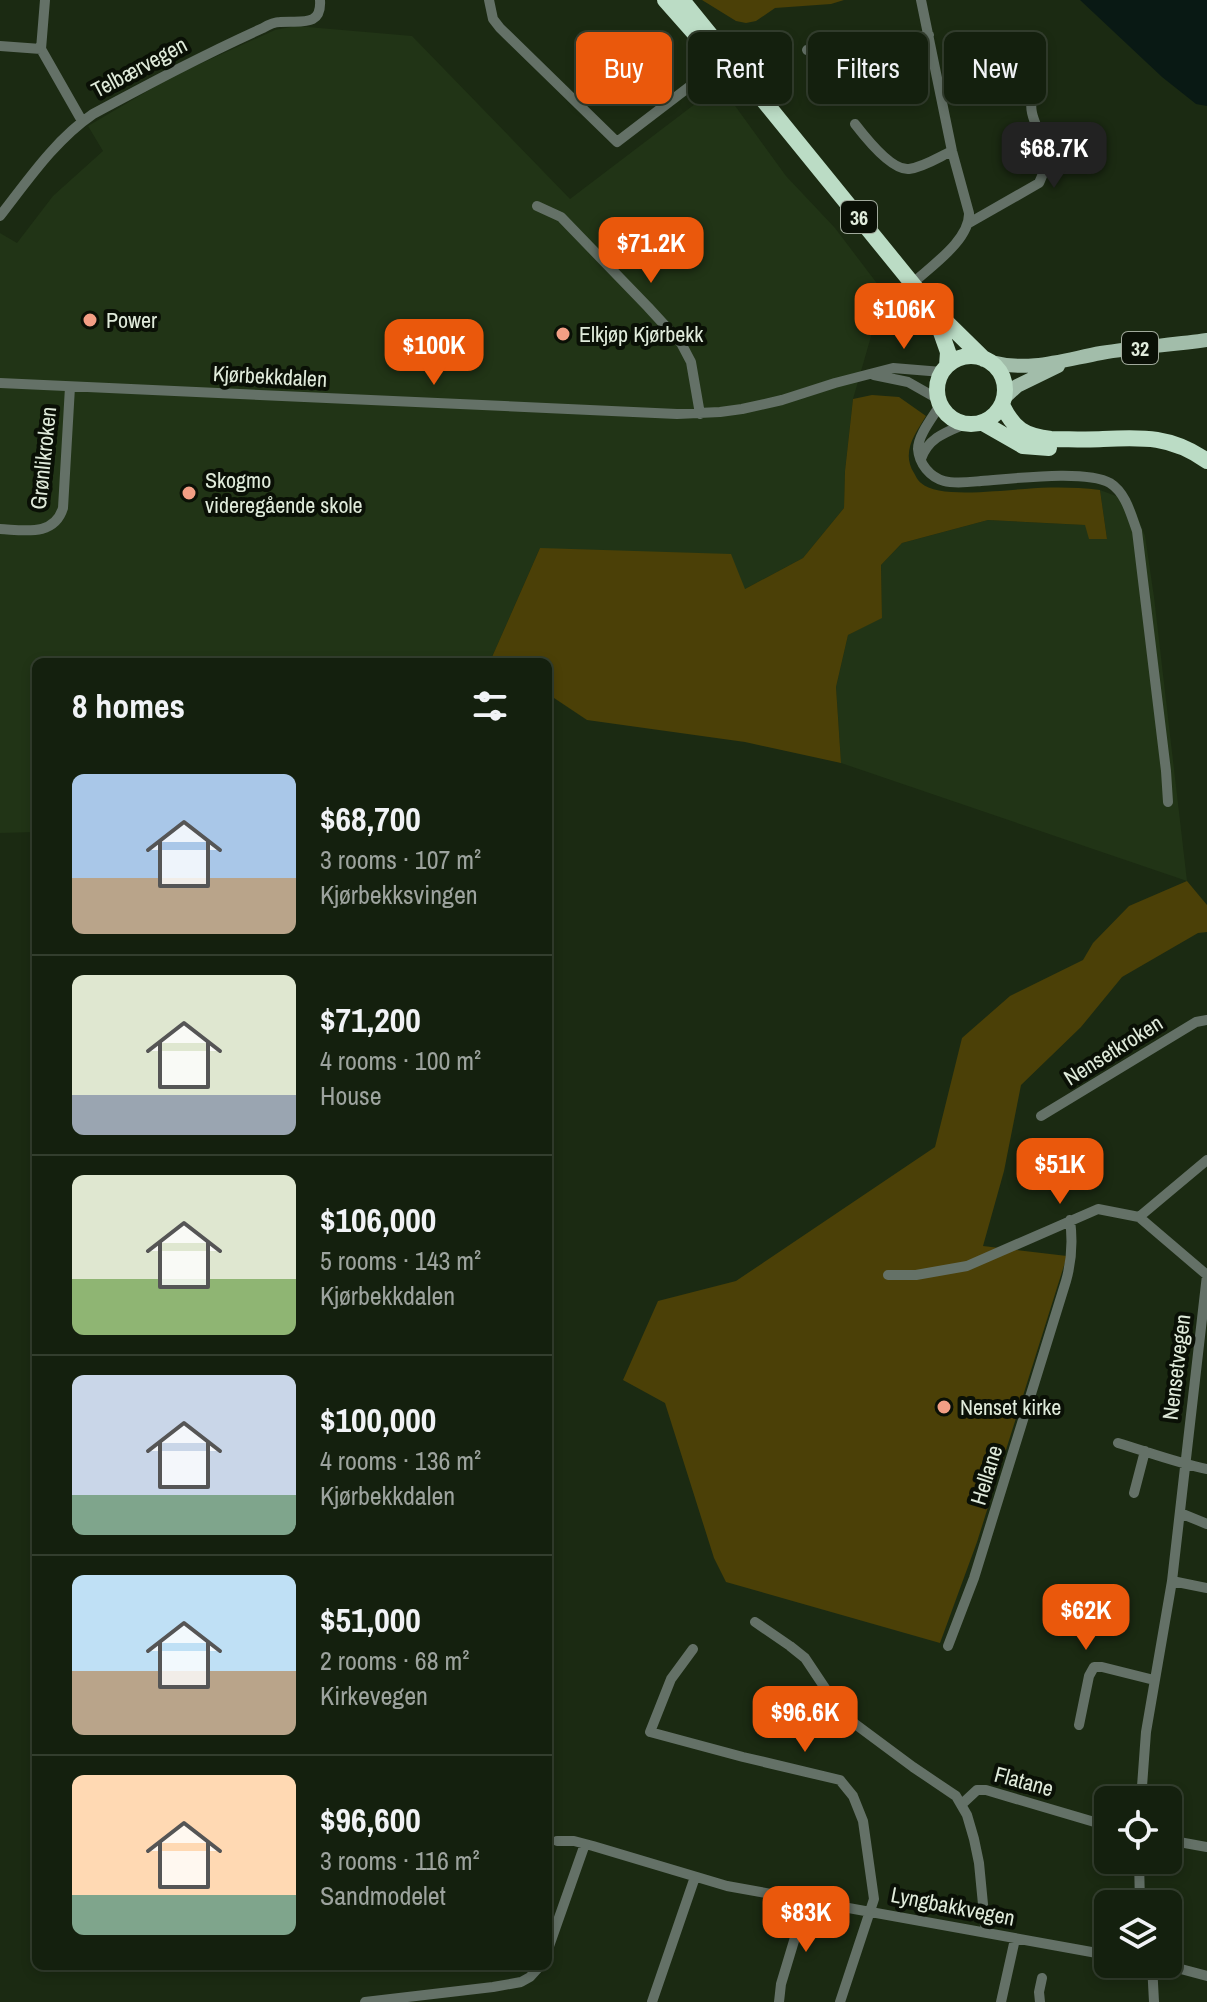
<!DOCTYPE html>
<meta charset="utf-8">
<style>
:root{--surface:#14200e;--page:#1d2817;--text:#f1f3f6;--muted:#9da39e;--line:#333e2e;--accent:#ea580c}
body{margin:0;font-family:"Archivo Narrow",sans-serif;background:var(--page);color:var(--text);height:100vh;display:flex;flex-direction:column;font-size:30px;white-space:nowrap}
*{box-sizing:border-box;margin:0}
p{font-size:26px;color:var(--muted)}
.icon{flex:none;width:44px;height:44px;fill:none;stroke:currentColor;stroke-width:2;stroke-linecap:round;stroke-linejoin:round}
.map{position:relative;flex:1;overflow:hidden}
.sheet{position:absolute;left:32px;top:658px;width:520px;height:1312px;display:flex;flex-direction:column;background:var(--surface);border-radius:12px;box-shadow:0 4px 12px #0003,0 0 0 2px var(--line)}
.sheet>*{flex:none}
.top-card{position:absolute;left:576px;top:32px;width:510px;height:72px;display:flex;gap:16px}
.buttons{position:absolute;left:1094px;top:1786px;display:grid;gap:16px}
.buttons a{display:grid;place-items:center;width:88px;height:88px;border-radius:12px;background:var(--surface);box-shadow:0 4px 12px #0003,0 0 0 2px var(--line);font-size:40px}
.price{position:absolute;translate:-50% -68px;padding:0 18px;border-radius:16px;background:var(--accent);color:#fff;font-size:26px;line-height:52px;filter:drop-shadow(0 2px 4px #0008)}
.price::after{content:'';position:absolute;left:50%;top:48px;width:24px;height:18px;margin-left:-12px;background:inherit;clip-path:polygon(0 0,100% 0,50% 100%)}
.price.selected{background:#222;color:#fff}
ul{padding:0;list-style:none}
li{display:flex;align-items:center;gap:24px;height:200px;padding:0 40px}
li+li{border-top:2px solid var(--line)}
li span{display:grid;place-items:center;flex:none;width:224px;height:160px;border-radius:12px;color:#555}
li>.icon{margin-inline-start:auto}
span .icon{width:96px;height:96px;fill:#fffc;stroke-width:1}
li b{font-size:34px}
h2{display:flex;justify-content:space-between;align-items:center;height:96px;padding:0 40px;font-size:34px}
.tag{padding:0 28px;border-radius:12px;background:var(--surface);box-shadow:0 4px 12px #0003,0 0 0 2px var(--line);font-size:28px;line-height:72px}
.tag.selected{background:var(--accent);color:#fff}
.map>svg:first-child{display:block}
.built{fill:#213416}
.green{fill:#4b4007}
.water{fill:#091914}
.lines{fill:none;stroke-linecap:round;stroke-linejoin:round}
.minor{stroke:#647167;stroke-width:10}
.major{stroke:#a2bdaa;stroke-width:14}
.highway{stroke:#bbdcc5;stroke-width:16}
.poi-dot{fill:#f39f85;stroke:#0a1006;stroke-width:3}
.labels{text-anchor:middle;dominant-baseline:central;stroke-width:8;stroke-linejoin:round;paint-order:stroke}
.shield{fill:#0a1006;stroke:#a0a99b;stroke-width:2}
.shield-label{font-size:20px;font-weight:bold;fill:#e0ebdb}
.street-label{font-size:22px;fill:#e0ebdb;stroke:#0a1006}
.poi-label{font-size:22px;fill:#e0ebdb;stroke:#0a1006;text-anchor:start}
</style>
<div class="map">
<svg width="1207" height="2002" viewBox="0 0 1207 2002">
<rect width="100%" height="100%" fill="#1b2a12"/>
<path class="built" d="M 296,26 L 412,36 L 570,199 L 720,85 L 786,176 L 835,228 L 882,290 L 874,326 L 853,399 L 845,471 L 844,508 L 803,558 L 745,589 L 540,548 L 492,657 L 343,662 L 36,662 L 36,832 L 0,833 L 0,233 L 17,243 L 53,196 L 103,151 L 88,126 L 173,76 L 275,30 Z
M 1100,490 L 1132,502 L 1145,536 L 1154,597 L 1187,881 L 841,763 L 836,687 L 848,635 L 882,617 L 881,565 L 902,543 L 988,520 L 1085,525 L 1107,539 Z"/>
<path class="green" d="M 702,0 L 844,0 L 831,4 L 775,8 L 756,21 L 746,23 L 736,21 Z
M 872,395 L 899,397 L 926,416 C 915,434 901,452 914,473 C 916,476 917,480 921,483 C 938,499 1001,490 1025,489 C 1050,487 1074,487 1100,490 L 1107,539 L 1089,539 L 1085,525 L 988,520 L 902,543 L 881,565 L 882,618 L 848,635 L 836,687 L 841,763 L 745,742 L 587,720 L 548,694 L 548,662 L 500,662 L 492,657 L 540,548 L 731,554 L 745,589 L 803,558 L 844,508 L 845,471 L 853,399 Z
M 1187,881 L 1207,905 L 1207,932 L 1198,933 L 1122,977 L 1081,1027 L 1021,1085 L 1004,1171 L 983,1246 L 1067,1256 L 977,1542 L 940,1643 L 726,1582 L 714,1558 L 665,1403 L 623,1380 L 658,1301 L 736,1281 L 935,1147 L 962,1038 L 1010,996 L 1083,960 L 1093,943 L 1129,906 Z"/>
<path class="water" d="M 1080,0 L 1207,0 L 1207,106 L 1196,104 L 1162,77 Z"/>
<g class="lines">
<path class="minor" d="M 489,0 L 493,19 L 500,28 L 617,142 L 702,77 L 715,70
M 0,46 L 41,49 L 45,0
M 41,49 L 82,121
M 807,50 L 929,35
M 855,124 C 865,137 892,171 909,169 C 924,167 939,157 952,151
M 537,206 L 561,217 L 648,307 L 681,343 L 691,362 L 700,414
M 0,216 C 28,180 55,140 93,114 C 149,84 205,54 263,28 C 268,25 274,22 280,22 C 299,20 322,28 320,0
M 969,223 L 1039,183 C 1042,176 1047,167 1046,158 C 1046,135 1025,118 1033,94
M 913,283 C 931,266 970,240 969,213 L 952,151 L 921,0
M 874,375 L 908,382 L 938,399
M 0,383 L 677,414 L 720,412 L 742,409 L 782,400 L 835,383 L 893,368 L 942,372
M 940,405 C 933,417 918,435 918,449 C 919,464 930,477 944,481 C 955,484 970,482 981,481 C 1011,479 1086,469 1110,483 C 1126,493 1131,515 1137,531 L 1166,771 L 1168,802
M 921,459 C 928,438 946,432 965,424
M 0,529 C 24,530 54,537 63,508 L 70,387
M 1041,1116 L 1196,1022 L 1207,1020
M 1139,1217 L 1207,1160
M 888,1275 L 916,1275 L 967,1266 L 1098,1209 L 1139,1217 L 1207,1275
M 1118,1443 C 1148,1452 1177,1463 1207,1469
M 1134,1493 L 1145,1451
M 1180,1513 L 1207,1524
M 1172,1581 L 1207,1588
M 755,1622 L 790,1646 L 805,1658 L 843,1715 L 913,1767 L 956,1796 L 967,1815 L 974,1839 L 979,1863 L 985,1925
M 948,1646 L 974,1578 L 1066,1281 C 1072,1260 1073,1242 1070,1220
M 693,1649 L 671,1679 L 650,1732 L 743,1757 L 840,1780 L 853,1796 L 863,1821 L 874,1899 L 840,2002
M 1079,1725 L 1089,1676 L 1094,1667 L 1102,1667 L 1154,1680
M 1141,1800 L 1146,1732 L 1172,1581 L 1207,1275
M 962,1804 L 977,1790 L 986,1790 L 1108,1826
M 1168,1840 L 1207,1847
M 557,1841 L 574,1841 L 593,1846 L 727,1886 L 1108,1955
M 1139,1860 L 1140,1904
M 548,1949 L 585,1844
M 1152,1964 L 1154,2002
M 1162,1964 L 1207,1976
M 365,2002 L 493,1987 L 521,1982 L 530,1977 L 540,1966
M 652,2002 L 695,1877
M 779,2002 L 781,1984 L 806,1901
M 1001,2002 L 1015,1939
M 1040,2002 L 1039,1992 L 1042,1978"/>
<path class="major" d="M 991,362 C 1030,372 1063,360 1101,353 C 1136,347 1172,345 1207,340
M 1005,397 L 1017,386 L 1058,366"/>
<path class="highway" d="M 665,0 L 734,78
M 682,0 L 933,309 L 984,359
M 936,318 L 948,352 L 947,366
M937 390a34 34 0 1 1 68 0a34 34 0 1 1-68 0Z
M 1002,405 C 1014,429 1024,436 1051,439 C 1069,439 1086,440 1103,439 C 1143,437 1172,436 1207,461
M 983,423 L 1023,446 L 1049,448"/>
</g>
<g class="poi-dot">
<circle cx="90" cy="320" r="8"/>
<circle cx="563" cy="334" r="8"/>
<circle cx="189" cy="493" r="8"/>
<circle cx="944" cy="1407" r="8"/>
</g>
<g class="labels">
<g class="shield">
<rect x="841" y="201" width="36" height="32" rx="6"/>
<rect x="1122" y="332" width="36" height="32" rx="6"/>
</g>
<g class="shield-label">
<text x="859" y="217">36</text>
<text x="1140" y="348">32</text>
</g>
<g class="street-label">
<text transform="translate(139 67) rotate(-28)">Telbærvegen</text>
<text transform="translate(270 376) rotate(3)">Kjørbekkdalen</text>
<text transform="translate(43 458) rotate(-84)">Grønlikroken</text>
<text transform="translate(1113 1050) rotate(-32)">Nensetkroken</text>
<text transform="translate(1176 1367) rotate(-83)">Nensetvegen</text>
<text transform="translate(986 1475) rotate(-73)">Hellane</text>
<text transform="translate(1024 1781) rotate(15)">Flatane</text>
<text transform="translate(953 1906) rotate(11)">Lyngbakkvegen</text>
</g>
<g class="poi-label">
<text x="106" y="320">Power</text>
<text x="579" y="334">Elkjøp Kjørbekk</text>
<text x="205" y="480">Skogmo<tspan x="205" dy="25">videregående skole</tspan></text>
<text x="960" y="1407">Nenset kirke</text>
</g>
</g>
</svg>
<div class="buttons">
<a><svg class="icon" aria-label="locate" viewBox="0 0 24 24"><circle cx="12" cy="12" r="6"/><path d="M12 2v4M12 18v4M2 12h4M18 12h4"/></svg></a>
<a><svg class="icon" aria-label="layers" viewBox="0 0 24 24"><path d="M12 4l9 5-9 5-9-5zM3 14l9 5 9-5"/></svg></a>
</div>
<b class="price selected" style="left:1054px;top:190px">$68.7K</b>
<b class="price" style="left:651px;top:285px">$71.2K</b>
<b class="price" style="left:904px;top:351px">$106K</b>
<b class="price" style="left:434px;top:387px">$100K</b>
<b class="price" style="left:1060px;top:1206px">$51K</b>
<b class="price" style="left:1086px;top:1652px">$62K</b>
<b class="price" style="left:805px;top:1754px">$96.6K</b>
<b class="price" style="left:806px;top:1954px">$83K</b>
<div class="top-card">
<a class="tag selected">Buy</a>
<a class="tag">Rent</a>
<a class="tag">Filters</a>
<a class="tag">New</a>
</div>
<section class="sheet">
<h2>8 homes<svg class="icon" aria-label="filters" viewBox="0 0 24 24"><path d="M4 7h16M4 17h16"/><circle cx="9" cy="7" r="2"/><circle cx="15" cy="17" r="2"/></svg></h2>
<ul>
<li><span style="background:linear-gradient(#a9c7e8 65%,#b9a48a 0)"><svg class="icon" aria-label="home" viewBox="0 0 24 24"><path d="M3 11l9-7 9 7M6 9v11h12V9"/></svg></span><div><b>$68,700</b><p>3 rooms · 107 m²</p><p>Kjørbekksvingen</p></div></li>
<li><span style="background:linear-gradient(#dfe7d0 75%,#9aa5b1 0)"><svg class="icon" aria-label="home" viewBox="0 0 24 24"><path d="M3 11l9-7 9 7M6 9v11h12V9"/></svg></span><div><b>$71,200</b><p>4 rooms · 100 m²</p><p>House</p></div></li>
<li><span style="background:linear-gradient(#dfe7d0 65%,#8fb573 0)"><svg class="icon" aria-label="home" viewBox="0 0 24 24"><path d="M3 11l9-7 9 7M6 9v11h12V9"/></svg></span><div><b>$106,000</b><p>5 rooms · 143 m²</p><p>Kjørbekkdalen</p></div></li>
<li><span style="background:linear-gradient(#c9d6e8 75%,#7fa58c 0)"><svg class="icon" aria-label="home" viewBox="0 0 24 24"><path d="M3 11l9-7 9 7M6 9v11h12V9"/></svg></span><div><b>$100,000</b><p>4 rooms · 136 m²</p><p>Kjørbekkdalen</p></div></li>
<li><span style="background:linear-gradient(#bfe0f5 60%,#b9a48a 0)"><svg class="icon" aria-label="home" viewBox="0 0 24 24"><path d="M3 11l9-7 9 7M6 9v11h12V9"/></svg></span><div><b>$51,000</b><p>2 rooms · 68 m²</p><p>Kirkevegen</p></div></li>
<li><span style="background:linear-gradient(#ffd9b3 75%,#7fa58c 0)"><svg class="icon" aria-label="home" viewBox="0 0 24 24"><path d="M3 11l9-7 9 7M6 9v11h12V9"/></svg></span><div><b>$96,600</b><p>3 rooms · 116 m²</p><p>Sandmodelet</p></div></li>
</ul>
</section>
</div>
